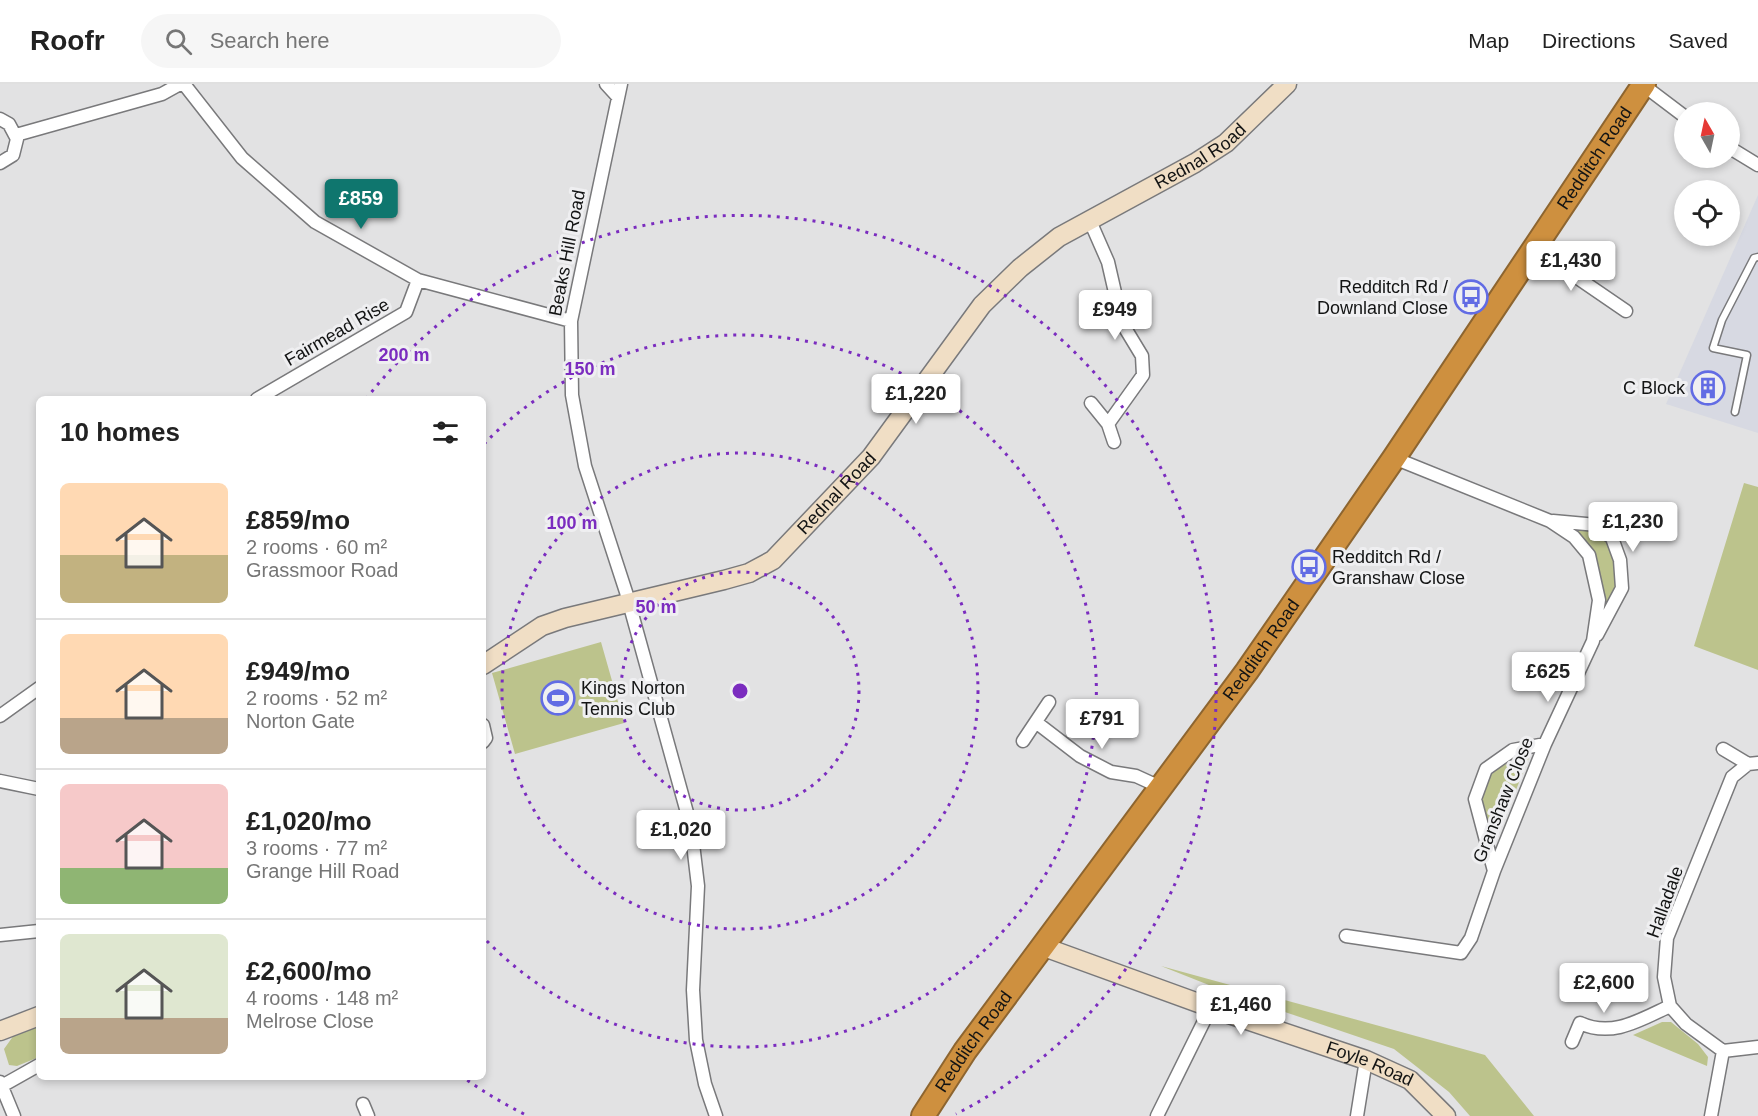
<!DOCTYPE html>
<meta charset="utf-8">
<style>
:root{--surface:#fff;--page:#f6f6f6;--text:#222;--muted:#767676;--line:#e0e0e0;--accent:#0f766e}
body{margin:0;font-family:Helvetica,sans-serif;background:var(--page);color:var(--text);height:100vh;display:flex;flex-direction:column;font-size:22px;white-space:nowrap}
*{box-sizing:border-box;margin:0}
p{font-size:20px;color:var(--muted)}
.icon{flex:none;width:33px;height:33px;fill:none;stroke:currentColor;stroke-width:2;stroke-linecap:round;stroke-linejoin:round}
.map{position:relative;flex:1;overflow:hidden}
.side{position:absolute;left:36px;top:312px;width:450px;height:684px;display:flex;flex-direction:column;background:var(--surface);border-radius:9px;box-shadow:0 3px 9px #0003}
.side>*{flex:none}
.needle{width:39px;rotate:351deg}
.buttons{position:absolute;left:1674px;top:18px;display:grid;gap:12px}
.buttons a{display:grid;place-items:center;width:66px;height:66px;border-radius:50%;background:var(--surface);box-shadow:0 3px 9px #0003;font-size:30px}
.price{position:absolute;translate:-50% -51px;padding:0 14px;border-radius:6px;background:#fff;color:#222;font-size:20px;line-height:39px;filter:drop-shadow(0 2px 3px #0008)}
.price::after{content:'';position:absolute;left:50%;top:36px;width:18px;height:14px;margin-left:-9px;background:inherit;clip-path:polygon(0 0,100% 0,50% 100%)}
.price.current{background:var(--accent);color:#fff}
ul{padding:0;list-style:none}
li{display:flex;align-items:center;gap:18px;height:150px;padding:0 24px}
li+li{border-top:2px solid var(--line)}
li span{display:grid;place-items:center;flex:none;width:168px;height:120px;border-radius:9px;color:#555}
li>.icon{margin-inline-start:auto}
span .icon{width:72px;height:72px;fill:#fffc;stroke-width:1}
li b{font-size:26px}
h2{display:flex;justify-content:space-between;align-items:center;height:72px;padding:0 24px;font-size:26px}
header{display:flex;align-items:center;gap:36px;box-sizing:border-box;height:84px;padding:0 30px;background:var(--surface);border-bottom:2px solid var(--line)}
header strong{font-size:28px}
nav{display:flex;gap:33px;margin-inline-start:auto;font-size:21px}
.search{width:420px;height:54px;background:var(--page);display:flex;align-items:center;gap:15px;box-sizing:border-box;padding:0 21px;border-radius:33px;color:var(--muted);font-size:22px}
.map>svg:first-child{display:block}
.built{fill:#d7d9e2}
.green{fill:#bcc38c}
.lines{fill:none;stroke-linecap:round;stroke-linejoin:round}
.lane-casing{stroke:#79797b;stroke-width:9}
.street-casing{stroke:#79797b;stroke-width:15}
.secondary-casing{stroke:#79797b;stroke-width:21}
.highway-casing{stroke:#8d6530;stroke-width:26}
.lane{stroke:#fff;stroke-width:6}
.street{stroke:#fff;stroke-width:12}
.secondary{stroke:#f0dec5;stroke-width:18}
.highway{stroke:#ce903f;stroke-width:22}
.ring{fill:none;stroke:#7b2cbf;stroke-width:3;stroke-dasharray:3 6}
.labels{text-anchor:middle;dominant-baseline:central;stroke-width:6;stroke-linejoin:round;paint-order:stroke}
.street-label{font-size:18px;fill:#131414;stroke:#efeff1}
.poi-label{font-size:18px;fill:#131414;stroke:#efeff1;text-anchor:end}
.centre{fill:#7b2cbf;stroke:#efeff1;stroke-width:3}
.ring-label{font-size:18px;text-anchor:middle;font-weight:bold;fill:#7b2cbf;stroke:#efeff1;stroke-width:6;stroke-linejoin:round;paint-order:stroke}
</style>
<header>
<strong>Roofr</strong>
<div class="search"><svg class="icon" aria-label="search" viewBox="0 0 24 24"><circle cx="10" cy="10" r="6"/><path d="M15 15l6 6"/></svg>Search here</div>
<nav><a>Map</a><a>Directions</a><a>Saved</a></nav>
</header>
<div class="map">
<svg width="1758" height="1032" viewBox="0 0 1758 1032">
<rect width="100%" height="100%" fill="#e2e2e3"/>
<path class="built" d="M 1758,111 L 1758,349 L 1666,320 Z"/>
<path class="green" d="M 1744,399 L 1758,403 L 1758,586 L 1694,562 Z
M 1550,437 L 1597,441 L 1612,454 L 1622,504 L 1593,557 L 1599,516 L 1589,471 Z
M 601,558 L 624,639 L 515,670 L 492,589 Z
M 1530,671 L 1497,753 C 1490,747 1486,737 1484,728 C 1476,693 1499,680 1530,671 Z
M 1161,882 L 1485,971 L 1534,1032 L 1470,1032 L 1449,1008 L 1394,965 L 1229,909 Z
M 1662,938 L 1671,938 L 1698,960 L 1708,973 L 1707,982 L 1633,951 Z
M 39,941 L 39,973 L 17,982 L 9,981 L 4,965 L 14,951 Z"/>
<g class="lines">
<defs>
<path id="lane" d="M 1735,328 L 1747,271 L 1713,264 L 1722,236 L 1754,174 L 1758,173"/>
<path id="street" d="M 184,0 L 242,74 L 315,138 L 418,196 L 571,237
M 606,0 L 617,12
M 621,0 L 571,237 L 572,311 L 585,382 L 626,508 L 691,743 L 698,802 L 693,906 L 696,956 L 705,1000 L 716,1032
M 1643,1 L 1684,32
M 0,35 L 9,40 L 17,55 L 13,71 L 0,79
M 16,51 L 162,10 L 180,0
M 1730,64 L 1758,81
M 1090,137 L 1108,178 L 1122,239 L 1142,272 L 1143,291 L 1108,340 L 1114,358
M 1534,164 L 1626,227
M 257,315 L 406,228 L 418,196
M 1091,319 L 1108,340
M 1553,437 L 1597,441 L 1612,454 L 1620,476 L 1622,504 L 1597,551
M 0,632 L 39,604
M 1037,639 L 1080,672 L 1111,688 L 1136,692 L 1160,703
M 483,641 L 486,654 L 483,658
M 1023,657 L 1049,618
M 1723,665 L 1748,680
M 0,697 L 39,705
M 1494,787 L 1475,715 L 1486,685 L 1513,666 L 1545,660
M 0,851 L 39,847
M 1346,852 L 1461,869 L 1471,854 L 1494,787 L 1545,660 L 1593,557 L 1599,516 L 1589,471 L 1574,453 L 1550,437 L 1394,374
M 1572,958 L 1580,939 C 1612,954 1640,936 1670,922
M 1723,967 L 1686,940 L 1670,922 L 1664,893 L 1667,854 L 1732,693 L 1748,680 L 1758,679
M 0,998 L 14,1032
M 0,1003 L 39,981
M 363,1020 L 368,1032
M 1157,1032 L 1211,923
M 1357,1032 L 1366,976
M 1711,1032 L 1723,967 L 1758,963"/>
<g id="secondary">
<path id="s1" d="M 483,581 L 542,542 L 565,534 L 724,496 L 749,489 L 773,476 L 871,373 L 982,221 L 1020,184 L 1059,153 L 1195,79 L 1226,59 L 1287,0"/>
<path id="s2" d="M 1044,863 L 1226,929 L 1366,976 L 1410,996 L 1446,1032"/>
<path d="M 0,947 L 39,932"/>
</g>
<g id="highway">
<path id="s3" d="M 923,1032 L 965,967 L 1247,587 L 1394,374 L 1644,0"/>
</g>
</defs>
<use href="#lane" class="lane-casing"/>
<use href="#street" class="street-casing"/>
<use href="#secondary" class="secondary-casing"/>
<use href="#highway" class="highway-casing"/>
<use href="#lane" class="lane"/>
<use href="#street" class="street"/>
<use href="#secondary" class="secondary"/>
<use href="#highway" class="highway"/>
</g>
<g class="ring">
<circle cx="740" cy="607" r="119"/>
<circle cx="740" cy="607" r="238"/>
<path d="M484 360A356 356 0 1 1 484 854"/>
<path d="M524 1030A475 475 0 0 1 464 994M366 315A475 475 0 1 1 956 1030"/>
</g>
<defs>
<symbol id="bus-ring" viewBox="-11 -11 22 22"><circle r="9.5" fill="#efeff1" stroke="#626ce4" stroke-width="1.5"/><path d="M-5-6H5V4H4V6H2V4H-2V6H-4V4H-5ZM-3.5-4V0h7V-4ZM-3.5 1.2v1.5H-2V1.2ZM2 1.2v1.5H3.5V1.2Z" fill="#626ce4"/></symbol>
<symbol id="building-ring" viewBox="-11 -11 22 22"><circle r="9.5" fill="#efeff1" stroke="#626ce4" stroke-width="1.5"/><path d="M-4-6H4V6H1V3H-1V6H-4ZM-2.5-4.3h1.7v1.8h-1.7ZM.8-4.3h1.7v1.8H.8ZM-2.5-1h1.7V.8h-1.7ZM.8-1h1.7V.8H.8Z" fill="#626ce4"/></symbol>
<symbol id="stadium-ring" viewBox="-11 -11 22 22"><circle r="9.5" fill="#efeff1" stroke="#626ce4" stroke-width="1.5"/><path d="M0-5a6.5 5 0 1 0 0 10a6.5 5 0 1 0 0-10ZM-3.5-1.8h7v3.6h-7Z" fill="#626ce4"/></symbol>
</defs>
<g fill-rule="evenodd">
<use href="#bus-ring" x="1452" y="194" width="38" height="38"/>
<use href="#building-ring" x="1689" y="285" width="38" height="38"/>
<use href="#bus-ring" x="1290" y="464" width="38" height="38"/>
<use href="#stadium-ring" x="539" y="595" width="38" height="38"/>
</g>
<g class="labels">
<g class="street-label">
<text stroke="none"><textPath href="#s1" startOffset="908">Rednal Road</textPath></text>
<text stroke="none"><textPath href="#s3" startOffset="1170">Redditch Road</textPath></text>
<text transform="translate(567 169) rotate(-79)">Beaks Hill Road</text>
<text transform="translate(337 248) rotate(-30)">Fairmead Rise</text>
<text stroke="none"><textPath href="#s1" startOffset="404">Rednal Road</textPath></text>
<text stroke="none"><textPath href="#s3" startOffset="576">Redditch Road</textPath></text>
<text transform="translate(1503 716) rotate(-68)">Granshaw Close</text>
<text transform="translate(1665 818) rotate(-70)">Halladale</text>
<text stroke="none"><textPath href="#s3" startOffset="90">Redditch Road</textPath></text>
<text stroke="none"><textPath href="#s2" startOffset="346">Foyle Road</textPath></text>
</g>
<g class="poi-label">
<text x="1448" y="203">Redditch Rd /<tspan x="1448" dy="21">Downland Close</tspan></text>
<text x="1685" y="304">C Block</text>
<text x="1332" y="473" text-anchor="start">Redditch Rd /<tspan x="1332" dy="21">Granshaw Close</tspan></text>
<text x="581" y="604" text-anchor="start">Kings Norton<tspan x="581" dy="21">Tennis Club</tspan></text>
</g>
</g>
<circle cx="740" cy="607" r="9" class="centre"/>
<g class="ring-label">
<text x="404" y="277">200 m</text>
<text x="590" y="291">150 m</text>
<text x="572" y="445">100 m</text>
<text x="656" y="529">50 m</text>
</g>
</svg>
<div class="buttons">
<a><svg class="needle" viewBox="-14 -14 28 28"><path d="M0-13l5 13h-10z" fill="#e53935"/><path d="M0 13l5-13h-10z" fill="#767676"/></svg></a>
<a><svg class="icon" aria-label="locate" viewBox="0 0 24 24"><circle cx="12" cy="12" r="6"/><path d="M12 2v4M12 18v4M2 12h4M18 12h4"/></svg></a>
</div>
<b class="price current" style="left:361px;top:146px">£859</b>
<b class="price" style="left:1571px;top:208px">£1,430</b>
<b class="price" style="left:1115px;top:257px">£949</b>
<b class="price" style="left:916px;top:341px">£1,220</b>
<b class="price" style="left:1633px;top:469px">£1,230</b>
<b class="price" style="left:1548px;top:619px">£625</b>
<b class="price" style="left:1102px;top:666px">£791</b>
<b class="price" style="left:681px;top:777px">£1,020</b>
<b class="price" style="left:1604px;top:930px">£2,600</b>
<b class="price" style="left:1241px;top:952px">£1,460</b>
<section class="side">
<h2>10 homes<svg class="icon" aria-label="filters" viewBox="0 0 24 24"><path d="M4 7h16M4 17h16"/><circle cx="9" cy="7" r="2"/><circle cx="15" cy="17" r="2"/></svg></h2>
<ul>
<li><span style="background:linear-gradient(#ffd9b3 60%,#c2b280 0)"><svg class="icon" aria-label="home" viewBox="0 0 24 24"><path d="M3 11l9-7 9 7M6 9v11h12V9"/></svg></span><div><b>£859/mo</b><p>2 rooms · 60 m²</p><p>Grassmoor Road</p></div></li>
<li><span style="background:linear-gradient(#ffd9b3 70%,#b9a48a 0)"><svg class="icon" aria-label="home" viewBox="0 0 24 24"><path d="M3 11l9-7 9 7M6 9v11h12V9"/></svg></span><div><b>£949/mo</b><p>2 rooms · 52 m²</p><p>Norton Gate</p></div></li>
<li><span style="background:linear-gradient(#f6c9c9 70%,#8fb573 0)"><svg class="icon" aria-label="home" viewBox="0 0 24 24"><path d="M3 11l9-7 9 7M6 9v11h12V9"/></svg></span><div><b>£1,020/mo</b><p>3 rooms · 77 m²</p><p>Grange Hill Road</p></div></li>
<li><span style="background:linear-gradient(#dfe7d0 70%,#b9a48a 0)"><svg class="icon" aria-label="home" viewBox="0 0 24 24"><path d="M3 11l9-7 9 7M6 9v11h12V9"/></svg></span><div><b>£2,600/mo</b><p>4 rooms · 148 m²</p><p>Melrose Close</p></div></li>
</ul>
</section>
</div>
